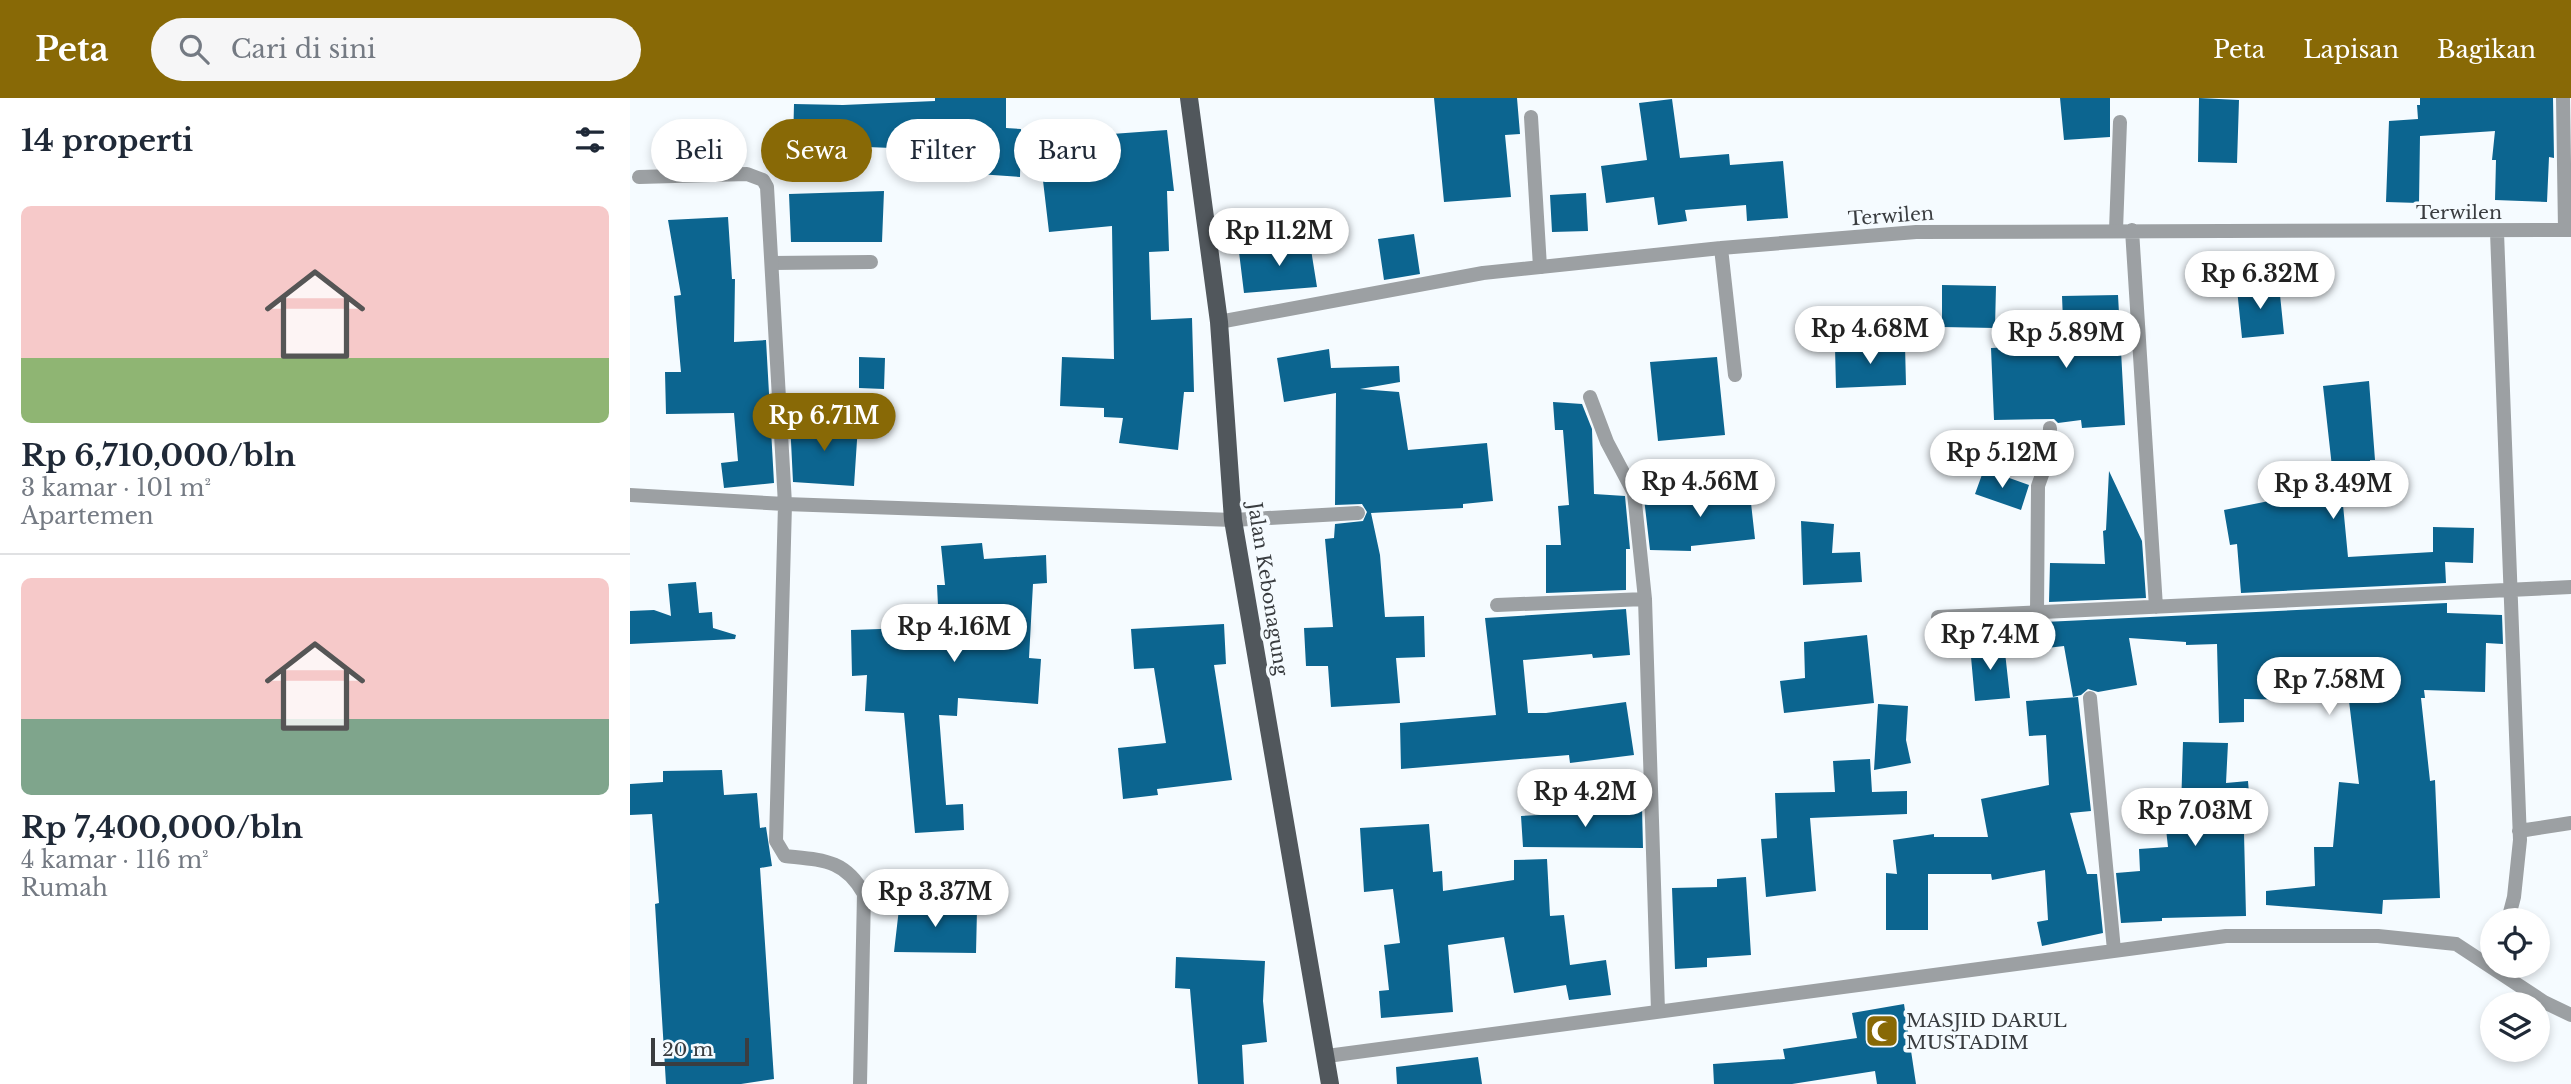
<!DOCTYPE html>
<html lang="id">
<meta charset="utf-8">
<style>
:root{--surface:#fff;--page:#f6f6f7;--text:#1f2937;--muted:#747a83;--line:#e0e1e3;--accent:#886906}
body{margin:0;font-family:"Libre Baskerville",serif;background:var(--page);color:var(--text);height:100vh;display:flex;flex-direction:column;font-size:26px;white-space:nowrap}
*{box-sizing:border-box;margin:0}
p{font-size:23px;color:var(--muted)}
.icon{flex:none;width:38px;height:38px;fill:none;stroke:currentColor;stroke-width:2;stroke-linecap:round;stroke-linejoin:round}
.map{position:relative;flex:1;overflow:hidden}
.drawer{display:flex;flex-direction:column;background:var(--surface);width:630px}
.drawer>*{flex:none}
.guide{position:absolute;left:21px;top:21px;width:665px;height:63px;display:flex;gap:14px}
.tools{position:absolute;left:1850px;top:810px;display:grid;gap:14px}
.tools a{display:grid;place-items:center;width:70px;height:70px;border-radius:50%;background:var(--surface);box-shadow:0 4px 10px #0003;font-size:35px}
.scale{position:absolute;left:21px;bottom:18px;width:98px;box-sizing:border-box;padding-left:7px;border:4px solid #3a3d40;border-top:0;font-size:19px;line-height:24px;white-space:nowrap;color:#3a3d40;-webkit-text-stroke:5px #f5fbff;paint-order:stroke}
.price{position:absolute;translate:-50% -60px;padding:0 16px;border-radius:24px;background:#fff;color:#222;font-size:23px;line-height:46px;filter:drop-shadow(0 2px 4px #0008)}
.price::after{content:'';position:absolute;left:50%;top:42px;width:21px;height:16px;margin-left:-10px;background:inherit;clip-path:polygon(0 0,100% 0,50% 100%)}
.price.selected{background:var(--accent);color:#fff}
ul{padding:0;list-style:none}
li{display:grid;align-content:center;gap:14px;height:371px;padding:0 21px}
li+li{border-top:2px solid var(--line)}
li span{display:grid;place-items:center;height:217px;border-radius:10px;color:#555}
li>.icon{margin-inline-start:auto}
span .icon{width:126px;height:126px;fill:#fffc;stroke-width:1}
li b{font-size:30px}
h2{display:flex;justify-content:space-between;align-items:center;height:84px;padding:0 21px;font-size:30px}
.tag{padding:0 24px;border-radius:32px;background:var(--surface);box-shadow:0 4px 10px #0003;font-size:24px;line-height:63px}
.tag.selected{background:var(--accent);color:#fff}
header{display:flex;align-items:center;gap:42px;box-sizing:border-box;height:98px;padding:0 35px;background:var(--accent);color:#fff}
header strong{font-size:33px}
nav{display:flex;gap:38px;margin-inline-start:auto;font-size:24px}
.search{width:490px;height:63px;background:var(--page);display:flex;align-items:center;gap:18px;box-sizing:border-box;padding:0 24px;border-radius:38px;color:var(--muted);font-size:26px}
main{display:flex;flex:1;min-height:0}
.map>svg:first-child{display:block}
.building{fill:#0c6590}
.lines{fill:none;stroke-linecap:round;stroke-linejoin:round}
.lane{stroke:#9ca0a3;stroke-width:14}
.street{stroke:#9ca0a3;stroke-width:14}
.primary{stroke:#51575c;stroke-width:18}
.labels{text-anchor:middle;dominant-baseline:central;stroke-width:7;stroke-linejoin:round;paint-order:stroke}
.street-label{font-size:19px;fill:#3a3d40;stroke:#f5fbff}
.poi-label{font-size:19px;fill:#3a3d40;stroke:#f5fbff;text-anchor:start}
</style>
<header>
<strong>Peta</strong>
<div class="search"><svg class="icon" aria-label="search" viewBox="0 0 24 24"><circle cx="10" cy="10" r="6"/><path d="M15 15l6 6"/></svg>Cari di sini</div>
<nav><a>Peta</a><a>Lapisan</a><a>Bagikan</a></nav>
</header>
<main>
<section class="drawer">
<h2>14 properti<svg class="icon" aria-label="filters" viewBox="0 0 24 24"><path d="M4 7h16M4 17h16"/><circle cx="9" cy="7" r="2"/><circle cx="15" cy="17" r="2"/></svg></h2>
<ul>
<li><span style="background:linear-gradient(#f6c9c9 70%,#8fb573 0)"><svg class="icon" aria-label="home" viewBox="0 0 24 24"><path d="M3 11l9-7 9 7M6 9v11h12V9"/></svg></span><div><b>Rp 6,710,000/bln</b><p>3 kamar · 101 m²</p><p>Apartemen</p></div></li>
<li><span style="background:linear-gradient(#f6c9c9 65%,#7fa58c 0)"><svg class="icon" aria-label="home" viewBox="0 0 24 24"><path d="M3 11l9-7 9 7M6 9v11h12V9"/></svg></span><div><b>Rp 7,400,000/bln</b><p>4 kamar · 116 m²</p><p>Rumah</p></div></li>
</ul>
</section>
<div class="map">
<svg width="1941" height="986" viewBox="0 0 1941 986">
<rect width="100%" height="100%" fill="#f5fbff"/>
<path class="building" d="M 305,0 L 376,0 L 376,30 L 391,31 L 390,79 L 348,76 L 348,54 L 342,54 L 342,44 L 262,47 L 262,50 L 163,46 L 164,6 L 213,7 L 305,3 Z
M 804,0 L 887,0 L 890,36 L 875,37 L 881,99 L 814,104 Z
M 1430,0 L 1480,0 L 1480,39 L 1434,42 Z
M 1569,0 L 1609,2 L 1607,65 L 1568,64 Z
M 1790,0 L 1923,0 L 1924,60 L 1919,59 L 1917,104 L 1865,102 L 1866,62 L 1862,62 L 1865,33 L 1790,38 L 1789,105 L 1756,104 L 1759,23 L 1788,21 L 1787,7 L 1790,7 Z
M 1042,1 L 1050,60 L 1099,56 L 1100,67 L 1153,63 L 1158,120 L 1117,123 L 1116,107 L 1055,112 L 1057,123 L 1028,127 L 1024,99 L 976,105 L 971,68 L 1017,62 L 1009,5 Z
M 537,32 L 544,93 L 537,93 L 539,153 L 519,154 L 521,222 L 562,220 L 564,294 L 554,294 L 548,352 L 489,345 L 493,320 L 474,319 L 474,310 L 430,308 L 432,259 L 484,261 L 482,128 L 419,134 L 410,57 L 452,60 L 454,38 Z
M 254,93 L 252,144 L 161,144 L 159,96 Z
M 956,95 L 958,133 L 922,134 L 920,97 Z
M 98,119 L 102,181 L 105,181 L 104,244 L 136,242 L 144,385 L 94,390 L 91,365 L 108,363 L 104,315 L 36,316 L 35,274 L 51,274 L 44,198 L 51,197 L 38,122 Z
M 784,136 L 790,176 L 754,182 L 748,141 Z
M 679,139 L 687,189 L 614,195 L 609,154 L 651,150 L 650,144 Z
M 1312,187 L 1366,188 L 1365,230 L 1312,229 Z
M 1649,187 L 1654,236 L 1612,240 L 1607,191 Z
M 1488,197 L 1495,327 L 1452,330 L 1451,322 L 1428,325 L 1424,321 L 1364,322 L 1361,250 L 1434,247 L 1432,198 Z
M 1275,247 L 1276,287 L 1206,290 L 1205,249 Z
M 699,251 L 701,270 L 769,268 L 770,284 L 730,291 L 769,294 L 778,352 L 857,345 L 863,403 L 833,406 L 833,410 L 741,415 L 750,457 L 755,519 L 794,518 L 795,559 L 766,560 L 770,605 L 701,609 L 698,568 L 676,568 L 674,530 L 703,529 L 695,441 L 704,440 L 705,426 L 733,423 L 737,414 L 732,406 L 705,407 L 706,295 L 654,304 L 647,260 Z
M 229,259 L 255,260 L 254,291 L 229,290 Z
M 1087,259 L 1095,337 L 1028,343 L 1020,264 Z
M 1739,283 L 1745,362 L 1740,362 L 1739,407 L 1713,407 L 1718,459 L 1803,454 L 1803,429 L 1844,430 L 1843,465 L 1815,464 L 1816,485 L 1611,495 L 1607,446 L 1600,447 L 1594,412 L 1644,402 L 1643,398 L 1696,391 L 1697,369 L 1702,369 L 1693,288 Z
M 923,304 L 952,306 L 962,331 L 964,396 L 995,398 L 1000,451 L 996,451 L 996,492 L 916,495 L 916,447 L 931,447 L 928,408 L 939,407 L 933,332 L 925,332 Z
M 160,323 L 228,327 L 224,388 L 163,384 Z
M 1354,371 L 1399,387 L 1391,412 L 1345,396 Z
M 1479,373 L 1512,443 L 1516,500 L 1419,504 L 1420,465 L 1475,466 L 1473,433 L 1476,432 Z
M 1119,387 L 1125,441 L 1061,448 L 1061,453 L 1020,452 L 1014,400 L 1027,401 L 1027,396 L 1074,397 L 1073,392 Z
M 1171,423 L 1204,426 L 1202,455 L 1230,454 L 1232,484 L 1173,487 Z
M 352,445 L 354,461 L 416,457 L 417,485 L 403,486 L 399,560 L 411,561 L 408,606 L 328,600 L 327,618 L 309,617 L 316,707 L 333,706 L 334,732 L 285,735 L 274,615 L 235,613 L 237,577 L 222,578 L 221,532 L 309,529 L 307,487 L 315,487 L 311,448 Z
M 66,484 L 69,515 L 82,514 L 83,530 L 106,537 L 105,541 L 0,546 L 0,513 L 24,512 L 41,518 L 38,486 Z
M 1817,505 L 1817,515 L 1872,517 L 1873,546 L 1856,545 L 1855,594 L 1794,592 L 1795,600 L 1791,600 L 1800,683 L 1805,682 L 1810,800 L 1753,802 L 1752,816 L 1636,807 L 1636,793 L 1685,788 L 1684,749 L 1703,749 L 1709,684 L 1729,686 L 1719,603 L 1614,601 L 1614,624 L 1589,625 L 1587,546 L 1556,547 L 1556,544 L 1499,540 L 1507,587 L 1468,594 L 1458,591 L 1451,597 L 1443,599 L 1434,548 L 1417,550 L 1414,524 Z
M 996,511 L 1000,557 L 963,560 L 962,556 L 893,562 L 898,615 L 916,615 L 996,604 L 1004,657 L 940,665 L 939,657 L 771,671 L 770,625 L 866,617 L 855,520 Z
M 594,526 L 596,566 L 584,567 L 602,682 L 527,691 L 528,697 L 493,701 L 488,650 L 536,645 L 524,570 L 504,571 L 501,531 Z
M 1237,537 L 1244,605 L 1154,615 L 1150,583 L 1175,580 L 1174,544 Z
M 1374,545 L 1380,600 L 1345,603 L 1340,548 Z
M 1448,599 L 1461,713 L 1440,715 L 1457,776 L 1467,776 L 1473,835 L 1412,848 L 1407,824 L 1418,822 L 1415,772 L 1362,782 L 1361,776 L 1298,776 L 1298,832 L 1256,832 L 1256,775 L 1267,776 L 1263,742 L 1304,736 L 1304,739 L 1358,739 L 1351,701 L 1419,687 L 1416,637 L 1399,638 L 1396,603 Z
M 1248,606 L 1278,608 L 1276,642 L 1281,665 L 1244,672 Z
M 1553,644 L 1598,645 L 1596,685 L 1618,683 L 1622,734 L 1614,735 L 1616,818 L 1532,820 L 1532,823 L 1491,825 L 1486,775 L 1510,773 L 1509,751 L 1538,749 L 1534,713 L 1551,711 Z
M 1240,661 L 1242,694 L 1277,693 L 1277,716 L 1180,720 L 1186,793 L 1136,799 L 1131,741 L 1147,740 L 1145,695 L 1205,694 L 1203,663 Z
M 92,672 L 94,697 L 127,695 L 130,730 L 136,729 L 142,768 L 130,770 L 144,981 L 111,986 L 36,986 L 25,806 L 29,805 L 22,716 L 0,717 L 0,686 L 33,684 L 33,673 Z
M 946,710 L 1012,710 L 1013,750 L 893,749 L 891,718 L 947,715 Z
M 799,726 L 803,774 L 812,773 L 813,793 L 884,782 L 884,762 L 917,761 L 920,818 L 934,817 L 940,867 L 976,862 L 981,897 L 939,902 L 936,887 L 884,895 L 874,839 L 818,847 L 823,914 L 751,920 L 749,893 L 759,892 L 754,847 L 770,845 L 763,791 L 734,794 L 730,730 Z
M 1116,779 L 1121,857 L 1077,860 L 1077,869 L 1045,871 L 1042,790 L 1087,789 L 1087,781 Z
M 270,802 L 309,807 L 308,811 L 347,812 L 346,855 L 264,854 Z
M 546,859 L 635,863 L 633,903 L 637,944 L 612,947 L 614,986 L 568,986 L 560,891 L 545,890 Z
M 1274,906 L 1286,986 L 1247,986 L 1245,973 L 1162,986 L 1084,986 L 1083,966 L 1155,961 L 1153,951 L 1227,940 L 1222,915 Z
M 848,959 L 852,986 L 767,986 L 766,969 Z"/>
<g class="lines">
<path class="lane" d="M 901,19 L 910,169
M 1486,132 L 1490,24
M 142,165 L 241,164
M 603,422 L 728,415"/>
<path class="street" d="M 1933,0 L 1935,132
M 9,79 L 117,76 L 133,82 L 137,89 L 155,406 L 146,743 L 155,758 C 192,762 215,761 234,796 L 230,986
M 1502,132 L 1526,509
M 1867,134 L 1890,742 L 1884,799 L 1878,822
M 1091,150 L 1105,277
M 589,224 L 853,175 L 1091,150 L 1286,134 L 1941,132
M 960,299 L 977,344 L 1004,395 L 1015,501 L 1028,913
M 0,397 L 155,406 L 603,422
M 867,507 L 1015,501
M 1407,515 L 1408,388 L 1419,357 L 1420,330
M 1308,519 L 1941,489
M 1460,600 L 1484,852
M 1889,733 L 1941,725
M 697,958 L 1596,838 L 1748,838 L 1826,846 L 1914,904 L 1941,917"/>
<path class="primary" d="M 559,0 L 589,224 L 603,422 L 700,986"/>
</g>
<defs>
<symbol id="mosque-square" viewBox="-11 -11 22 22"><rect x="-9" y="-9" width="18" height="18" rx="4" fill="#886906" stroke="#f5fbff"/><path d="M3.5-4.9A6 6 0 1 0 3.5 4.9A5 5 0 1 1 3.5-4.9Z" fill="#fff"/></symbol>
</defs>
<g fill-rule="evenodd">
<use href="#mosque-square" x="1233" y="914" width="38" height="38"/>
</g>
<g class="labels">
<g class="street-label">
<text x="1829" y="114">Terwilen</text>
<text transform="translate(1261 118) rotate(-4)">Terwilen</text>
<text transform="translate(638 491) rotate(81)">Jalan Kebonagung</text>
</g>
<g class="poi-label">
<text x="1276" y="922">MASJID DARUL<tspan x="1276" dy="22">MUSTADIM</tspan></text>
</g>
</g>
</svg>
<div class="tools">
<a><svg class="icon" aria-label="locate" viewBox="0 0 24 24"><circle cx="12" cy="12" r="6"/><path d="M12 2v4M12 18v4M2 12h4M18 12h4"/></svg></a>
<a><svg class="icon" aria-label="layers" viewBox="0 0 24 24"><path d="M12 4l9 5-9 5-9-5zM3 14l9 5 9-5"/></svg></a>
</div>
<div class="scale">20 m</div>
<b class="price" style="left:649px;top:170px">Rp 11.2M</b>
<b class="price" style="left:1630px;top:213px">Rp 6.32M</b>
<b class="price" style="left:1240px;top:268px">Rp 4.68M</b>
<b class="price" style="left:1436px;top:272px">Rp 5.89M</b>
<b class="price selected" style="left:194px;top:355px">Rp 6.71M</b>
<b class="price" style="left:1372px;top:392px">Rp 5.12M</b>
<b class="price" style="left:1070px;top:421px">Rp 4.56M</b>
<b class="price" style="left:1703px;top:423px">Rp 3.49M</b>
<b class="price" style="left:324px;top:566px">Rp 4.16M</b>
<b class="price" style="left:1360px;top:574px">Rp 7.4M</b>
<b class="price" style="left:1699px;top:619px">Rp 7.58M</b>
<b class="price" style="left:955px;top:731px">Rp 4.2M</b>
<b class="price" style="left:1565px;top:750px">Rp 7.03M</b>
<b class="price" style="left:305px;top:831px">Rp 3.37M</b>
<div class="guide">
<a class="tag">Beli</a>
<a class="tag selected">Sewa</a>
<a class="tag">Filter</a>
<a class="tag">Baru</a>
</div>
</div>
</main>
